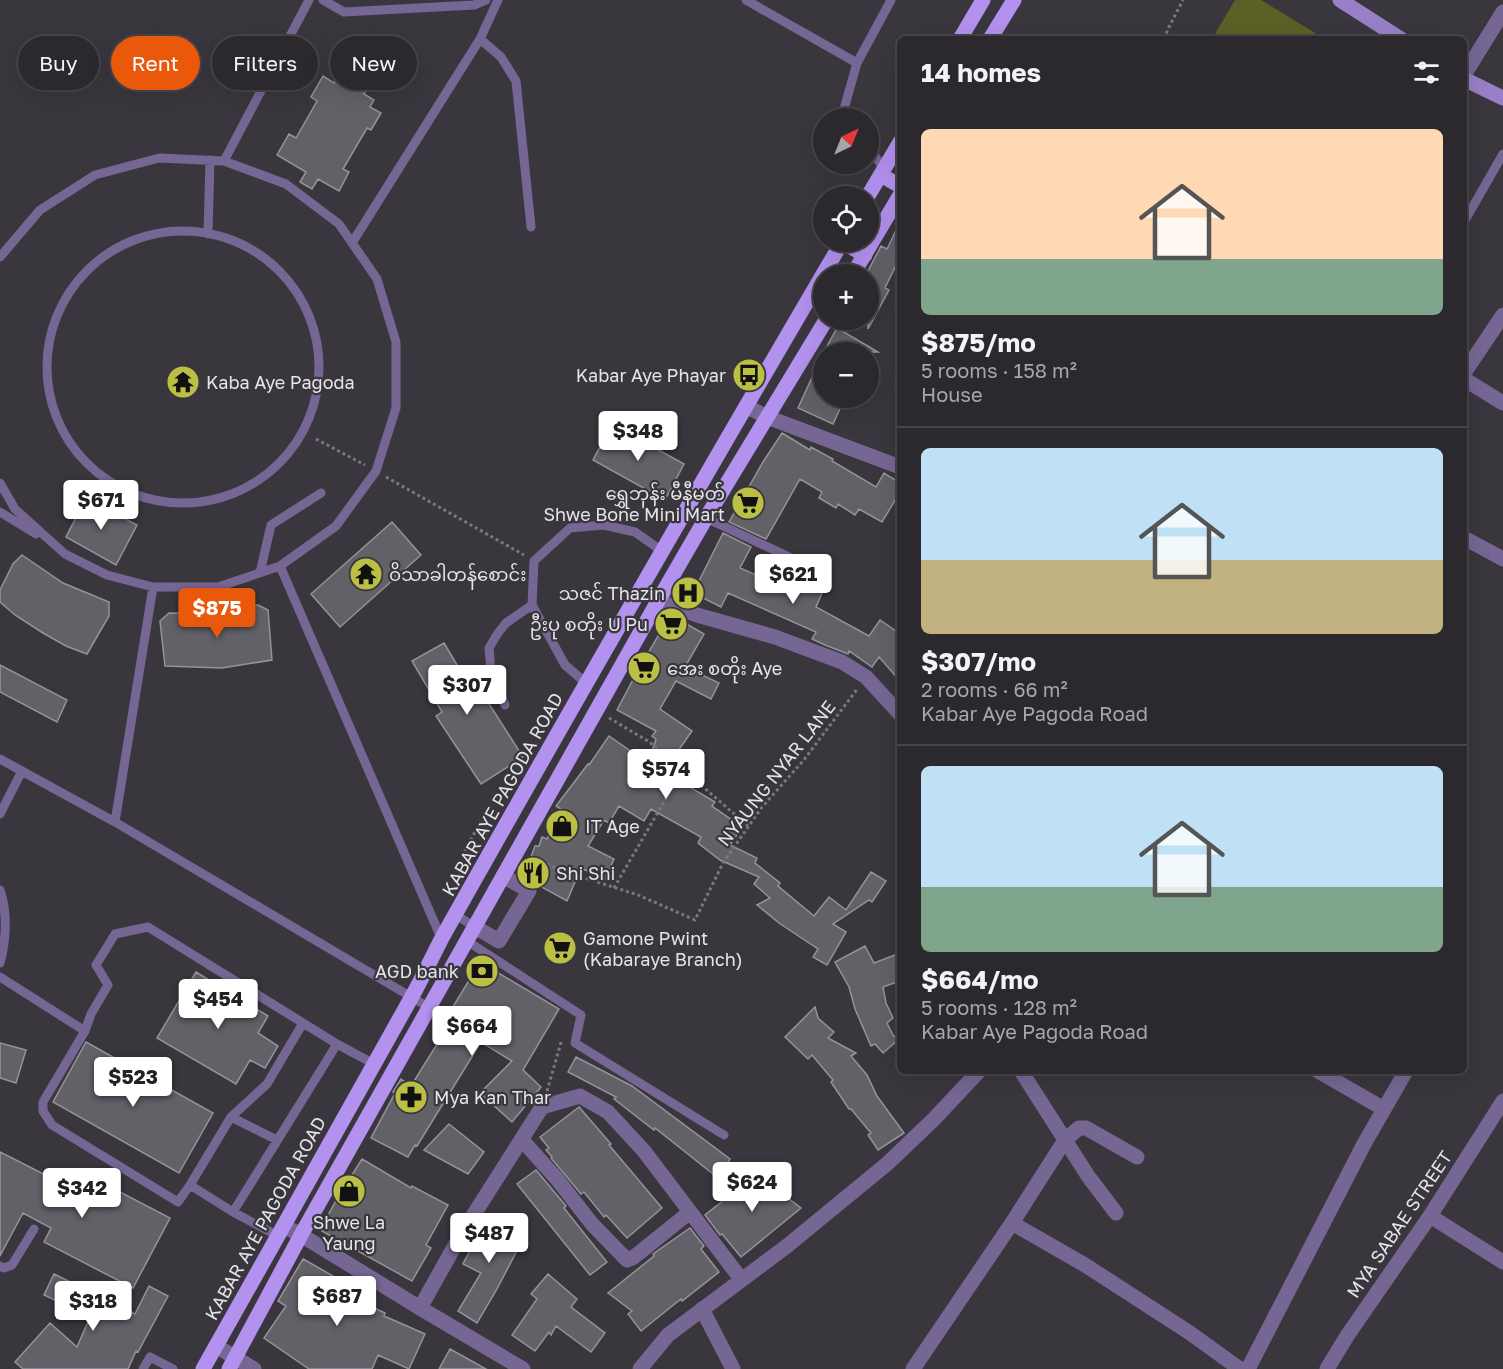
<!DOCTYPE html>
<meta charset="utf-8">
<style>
:root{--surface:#2b292e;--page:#37353a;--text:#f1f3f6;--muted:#a6a6aa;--line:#47454a;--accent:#ea580c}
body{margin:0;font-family:"Golos Text","Noto Sans Myanmar",sans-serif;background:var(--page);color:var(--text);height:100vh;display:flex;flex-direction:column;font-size:22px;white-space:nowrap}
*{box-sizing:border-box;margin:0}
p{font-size:20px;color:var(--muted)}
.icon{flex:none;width:33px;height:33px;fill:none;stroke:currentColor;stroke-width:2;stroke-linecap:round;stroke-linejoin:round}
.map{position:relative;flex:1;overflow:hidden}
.panel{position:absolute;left:897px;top:36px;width:570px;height:1038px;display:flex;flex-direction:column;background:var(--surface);border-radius:9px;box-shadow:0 6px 24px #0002,0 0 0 2px var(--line)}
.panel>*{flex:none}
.guide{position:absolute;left:18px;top:36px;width:570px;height:54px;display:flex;gap:12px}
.needle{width:39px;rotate:43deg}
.fabs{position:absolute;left:813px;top:108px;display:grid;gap:12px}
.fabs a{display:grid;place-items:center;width:66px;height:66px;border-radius:50%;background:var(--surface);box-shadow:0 6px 24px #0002,0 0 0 2px var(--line);font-size:30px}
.price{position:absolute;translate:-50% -51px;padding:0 14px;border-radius:6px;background:#fff;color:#222;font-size:20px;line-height:39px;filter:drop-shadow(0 2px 3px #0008)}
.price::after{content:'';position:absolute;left:50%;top:36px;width:18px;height:14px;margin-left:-9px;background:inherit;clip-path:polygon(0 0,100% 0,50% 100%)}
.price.current{background:var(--accent);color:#fff}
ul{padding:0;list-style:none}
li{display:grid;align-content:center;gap:12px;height:318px;padding:0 24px}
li+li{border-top:2px solid var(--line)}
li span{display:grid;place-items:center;height:186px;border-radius:9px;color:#555}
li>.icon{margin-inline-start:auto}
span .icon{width:108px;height:108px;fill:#fffc;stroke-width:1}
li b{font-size:26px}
h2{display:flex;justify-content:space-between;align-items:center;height:72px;padding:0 24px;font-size:26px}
.tag{padding:0 21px;border-radius:27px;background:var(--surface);box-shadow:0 6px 24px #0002,0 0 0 2px var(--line);font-size:21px;line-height:54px}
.tag.current{background:var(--accent);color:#fff}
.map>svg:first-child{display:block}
.green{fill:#5d6025}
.building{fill:#636168;stroke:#95939a;stroke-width:1.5}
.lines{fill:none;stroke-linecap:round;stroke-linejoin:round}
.path{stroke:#7a787e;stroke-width:3;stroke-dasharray:3 3;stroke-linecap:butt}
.service{stroke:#766694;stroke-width:9}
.minor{stroke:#766694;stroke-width:15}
.secondary{stroke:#987fc7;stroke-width:15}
.primary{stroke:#b391ee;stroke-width:15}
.labels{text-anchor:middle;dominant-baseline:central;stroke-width:4.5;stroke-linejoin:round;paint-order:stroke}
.poi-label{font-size:18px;fill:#e5e4e8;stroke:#39373d;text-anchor:start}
.street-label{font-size:18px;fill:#e5e4e8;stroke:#39373d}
</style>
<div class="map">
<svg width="1503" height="1369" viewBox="0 0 1503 1369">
<rect width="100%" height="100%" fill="#39373d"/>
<path class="green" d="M 1235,0 L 1261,0 L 1325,39 L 1212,39 Z"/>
<path class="building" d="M 354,71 L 371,81 L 364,94 L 374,100 L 370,107 L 381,113 L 371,130 L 367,128 L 343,169 L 349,172 L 339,191 L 318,179 L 312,189 L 300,182 L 306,172 L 277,155 L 289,134 L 296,138 L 317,101 L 311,97 L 323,76 L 334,83 L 337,77 L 348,83 Z
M 900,222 L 900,257 L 885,288 L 889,290 L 868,329 L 868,271 L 881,246 L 887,249 Z
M 837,328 L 878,352 L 834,352 L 826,348 Z
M 824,351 L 824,398 L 845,398 L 833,424 L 798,408 Z
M 612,424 L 684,464 L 665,500 L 593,460 Z
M 782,433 L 810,450 L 811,447 L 833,459 L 832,461 L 876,487 L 884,473 L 900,483 L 900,492 L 882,522 L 859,509 L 855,515 L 838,504 L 836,508 L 819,498 L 822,492 L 800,479 L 766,539 L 729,522 L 763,462 Z
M 86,498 L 137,525 L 116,565 L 66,537 Z
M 392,522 L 421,555 L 340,627 L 311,594 Z
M 723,533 L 751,547 L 740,568 L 774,583 L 779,571 L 823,591 L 816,607 L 869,636 L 880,620 L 900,634 L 900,681 L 879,657 L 872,667 L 849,651 L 848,654 L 825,645 L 812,639 L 816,632 L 728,593 L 721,607 L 693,593 Z
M 22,555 L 63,583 L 109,602 L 109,616 L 87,654 L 66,646 L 43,633 L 15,615 L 0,602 L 0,590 L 13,564 Z
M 258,605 L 268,610 L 272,660 L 222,668 L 165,666 L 160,621 L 169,613 L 215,614 Z
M 670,616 L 678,619 L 704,634 L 685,667 L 719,683 L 711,699 L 676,681 L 660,709 L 692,731 L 669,764 L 678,770 L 673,777 L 715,802 L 712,806 L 742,827 L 730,845 L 757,858 L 755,863 L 780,883 L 778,886 L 814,916 L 829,897 L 846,910 L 871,872 L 886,881 L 872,902 L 869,900 L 833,924 L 846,932 L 827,965 L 813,957 L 818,949 L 779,923 L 757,905 L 770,898 L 754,884 L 759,877 L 720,860 L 698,843 L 701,837 L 651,809 L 644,821 L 619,806 L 609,823 L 604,820 L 588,846 L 614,859 L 605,879 L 581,868 L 567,901 L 518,874 L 524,860 L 529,862 L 535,846 L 539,846 L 542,837 L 547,839 L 561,809 L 556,806 L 588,764 L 589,765 L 609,736 L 648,763 L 656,739 L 652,736 L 656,731 L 617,710 L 638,670 Z
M 444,643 L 473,692 L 479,688 L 523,757 L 481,784 L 436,716 L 442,712 L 412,661 Z
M 0,665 L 67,700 L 57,722 L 0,692 Z
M 865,946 L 874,963 L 900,953 L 900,981 L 883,987 L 886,1003 L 893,1018 L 887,1023 L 893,1035 L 898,1040 L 883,1053 L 875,1044 L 871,1046 L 855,1009 L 849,987 L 835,962 Z
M 480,962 L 559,1009 L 523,1070 L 541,1087 L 512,1122 L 480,1093 L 512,1061 L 481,1042 L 417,1146 L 415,1145 L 408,1157 L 371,1138 L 395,1093 L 393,1092 L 401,1079 L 411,1086 L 444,1033 L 439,1030 Z
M 196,972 L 268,1016 L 258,1033 L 278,1046 L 265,1068 L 250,1060 L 236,1084 L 157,1038 Z
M 815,1007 L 818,1018 L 834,1032 L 828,1038 L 856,1053 L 851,1056 L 867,1075 L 877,1096 L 904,1133 L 878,1150 L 868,1135 L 871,1133 L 851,1109 L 849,1109 L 831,1082 L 833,1080 L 812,1055 L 808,1059 L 785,1037 Z
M 86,1042 L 213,1113 L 179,1173 L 53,1102 Z
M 0,1043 L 26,1050 L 16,1083 L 0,1078 Z
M 576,1057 L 632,1086 L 730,1159 L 718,1178 L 655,1128 L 654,1130 L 614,1099 L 616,1097 L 568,1072 Z
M 579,1107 L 611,1144 L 609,1145 L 662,1208 L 627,1238 L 606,1215 L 604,1217 L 584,1192 L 581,1194 L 551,1158 L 552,1157 L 546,1150 L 549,1148 L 540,1137 Z
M 449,1124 L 484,1152 L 468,1174 L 424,1150 Z
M 0,1152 L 71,1188 L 80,1171 L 170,1218 L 133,1288 L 44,1242 L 51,1228 L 23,1213 L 0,1256 Z
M 362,1159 L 411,1188 L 412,1186 L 448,1205 L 426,1245 L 431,1248 L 412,1281 L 320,1230 L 338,1197 Z
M 765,1168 L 780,1187 L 776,1189 L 801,1208 L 741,1257 L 722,1234 L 720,1235 L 705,1215 Z
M 536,1170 L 566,1206 L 564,1208 L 607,1262 L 590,1275 L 517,1184 Z
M 488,1216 L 525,1235 L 497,1289 L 477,1323 L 458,1311 L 481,1273 L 463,1264 Z
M 690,1228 L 704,1246 L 701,1249 L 719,1272 L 682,1301 L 681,1299 L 641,1331 L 628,1314 L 632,1311 L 608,1293 L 654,1256 L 653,1254 Z
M 303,1259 L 342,1281 L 337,1291 L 385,1313 L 384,1316 L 425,1334 L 409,1369 L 378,1355 L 372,1369 L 309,1369 L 264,1338 L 286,1306 L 278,1301 Z
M 54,1274 L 135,1314 L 149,1286 L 168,1296 L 138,1352 L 136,1351 L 128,1369 L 23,1369 L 15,1362 L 50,1323 L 77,1347 L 90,1317 L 44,1295 Z
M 548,1274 L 577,1299 L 571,1307 L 605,1333 L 591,1352 L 556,1326 L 551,1335 L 549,1332 L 535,1351 L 512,1335 L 537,1299 L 531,1294 Z
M 450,1349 L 486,1369 L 439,1369 Z"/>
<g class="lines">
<path class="path" d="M 1164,39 L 1169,27 L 1183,0
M 316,439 L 365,465
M 386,477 L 524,555
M 609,718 L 648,741 L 678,765 L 748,826
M 462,856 L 481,821
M 530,857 L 560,870 L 638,895 L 695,920 L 723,863 L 762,807 L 803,761 L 858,688
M 614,888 L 683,769
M 547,1091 L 562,1039"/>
<path class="service" d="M 323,0 L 344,12 L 474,5 L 486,0
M 498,0 L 480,39 L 501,57 L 516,81 L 531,227
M 746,0 L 857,63
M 850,118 L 844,109 L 857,63 L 891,0
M 868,146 L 884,169
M 224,161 L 309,0
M 1464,222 L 1503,154
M47 367a136 136 0 1 1 272 0a136 136 0 1 1-272 0Z
M 208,234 L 210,160
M 352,243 L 480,39
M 0,257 L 40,210 L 95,175 L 159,158 L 224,161 L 286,184 L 339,224 L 377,279 L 396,342 L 396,408 L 376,471 L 336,526 L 280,566 L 218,587 L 153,587 L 107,575 L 65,554 L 15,509 L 0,483
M 0,512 L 36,534
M 706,518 L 823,573
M 280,566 L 442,940
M 260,573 L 271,525 L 321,493
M 586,683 L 565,665 L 532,605 L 534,561 L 570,528 L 604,525 L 635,532 L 662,551
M 505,705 L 491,671 L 489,648 L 498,633 L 506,623 L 532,605
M 0,759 L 115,822 L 430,1008
M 0,814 L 22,771
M 115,822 L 153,587
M 0,890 C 8,913 6,941 0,963
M 456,915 L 475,927
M 467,941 L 581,1015 L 575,1043 L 724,1135
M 0,977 L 85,1031
M 337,1044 L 374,1064
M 231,1117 L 277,1140
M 190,1185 L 231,1117 L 267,1084 L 303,1023
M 233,1212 L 337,1044 L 148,927 L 115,934 L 96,965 L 108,985 L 91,1014 L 85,1031 L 43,1102 L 43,1111 L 52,1125 L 178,1202 L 190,1185 L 233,1212 L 278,1236
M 0,1266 L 4,1268 L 12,1265 L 34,1229
M 143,1369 L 150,1357 L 173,1369"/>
<path class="minor" d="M 1464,75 L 1503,12
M 1464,373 L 1503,315
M 1464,379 L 1503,403
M 746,406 L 767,417 L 900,467
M 1466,539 L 1503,559
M 658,601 L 697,615 L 775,637 L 842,662 L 866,677 L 900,714
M 475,927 L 499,941 L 529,891 L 503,876
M 1021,1071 L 1088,1176 L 1116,1213
M 1318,1071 L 1384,1109
M 522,1140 L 557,1179 L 592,1224 L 627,1260 L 634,1257 L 690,1212
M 1430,1216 L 1503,1262
M 1012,1223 L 1085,1265 L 1190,1333 L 1240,1369
M 284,1226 L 301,1235 L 420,1308 L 523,1369
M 420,1308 L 462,1233 L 542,1107 L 580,1096 L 608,1112 L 644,1151 L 741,1279
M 702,1309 L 733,1369
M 216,1346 L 254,1369
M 640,1369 L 668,1335 L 787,1246 L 888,1163 L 934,1119 L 979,1071
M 913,1369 L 1012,1223 L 1065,1140 L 1079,1128 L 1086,1128 L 1137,1157
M 1248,1369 L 1364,1144 L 1406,1071
M 1327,1369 L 1347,1336 L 1430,1216 L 1503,1101"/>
<path class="secondary" d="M 1340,0 L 1401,39
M 1464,79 L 1503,98"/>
<path class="primary" d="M 960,39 L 983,0
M 990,39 L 1014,0
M 881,175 L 900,186
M 868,196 L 900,142
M 853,274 L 900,195
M 203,1369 C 272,1246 342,1123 410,1000 C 422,979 432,957 443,936 C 574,703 707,472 842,242 L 865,255
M 229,1369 L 301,1235 L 658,601 L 706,518 L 826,320"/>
</g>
<defs>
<symbol id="bus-disc" viewBox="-11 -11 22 22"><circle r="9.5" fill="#bbc044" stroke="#39373d"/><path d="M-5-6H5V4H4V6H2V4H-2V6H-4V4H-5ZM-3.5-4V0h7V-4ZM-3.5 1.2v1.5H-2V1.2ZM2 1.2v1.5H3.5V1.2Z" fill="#111"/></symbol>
<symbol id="temple-disc" viewBox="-11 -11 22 22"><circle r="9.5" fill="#bbc044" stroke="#39373d"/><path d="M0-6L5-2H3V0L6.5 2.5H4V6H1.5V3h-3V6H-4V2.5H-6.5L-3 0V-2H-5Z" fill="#111"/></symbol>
<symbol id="supermarket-disc" viewBox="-11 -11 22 22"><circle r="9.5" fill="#bbc044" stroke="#39373d"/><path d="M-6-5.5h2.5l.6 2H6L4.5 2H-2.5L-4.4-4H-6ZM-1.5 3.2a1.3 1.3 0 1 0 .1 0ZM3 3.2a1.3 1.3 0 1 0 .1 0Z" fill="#111"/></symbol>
<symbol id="hospital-disc" viewBox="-11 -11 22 22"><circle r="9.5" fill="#bbc044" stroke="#39373d"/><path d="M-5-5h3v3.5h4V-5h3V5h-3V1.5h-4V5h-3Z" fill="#111"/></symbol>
<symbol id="shop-disc" viewBox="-11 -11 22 22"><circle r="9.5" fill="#bbc044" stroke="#39373d"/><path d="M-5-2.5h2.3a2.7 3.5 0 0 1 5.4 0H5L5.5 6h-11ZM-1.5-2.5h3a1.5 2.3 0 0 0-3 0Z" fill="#111"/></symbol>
<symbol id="restaurant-disc" viewBox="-11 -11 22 22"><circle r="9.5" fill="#bbc044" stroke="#39373d"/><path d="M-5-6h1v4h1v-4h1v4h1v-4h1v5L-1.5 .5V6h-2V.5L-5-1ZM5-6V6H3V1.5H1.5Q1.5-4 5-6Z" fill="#111"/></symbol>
<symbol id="bank-disc" viewBox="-11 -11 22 22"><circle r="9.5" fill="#bbc044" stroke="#39373d"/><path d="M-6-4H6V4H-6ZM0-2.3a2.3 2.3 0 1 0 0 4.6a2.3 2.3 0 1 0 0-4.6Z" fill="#111"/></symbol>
<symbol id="pharmacy-disc" viewBox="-11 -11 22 22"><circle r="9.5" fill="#bbc044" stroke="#39373d"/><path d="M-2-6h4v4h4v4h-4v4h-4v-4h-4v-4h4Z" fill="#111"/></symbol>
</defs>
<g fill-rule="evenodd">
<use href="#bus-disc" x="730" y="356" width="38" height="38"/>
<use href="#temple-disc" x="164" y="363" width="38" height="38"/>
<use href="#supermarket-disc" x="729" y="484" width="38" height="38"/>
<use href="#temple-disc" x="347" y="555" width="38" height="38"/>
<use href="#hospital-disc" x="669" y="574" width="38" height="38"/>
<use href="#supermarket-disc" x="652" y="605" width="38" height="38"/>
<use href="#supermarket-disc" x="625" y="649" width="38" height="38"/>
<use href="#shop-disc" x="543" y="807" width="38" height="38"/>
<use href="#restaurant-disc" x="514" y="854" width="38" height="38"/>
<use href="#supermarket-disc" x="541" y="929" width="38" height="38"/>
<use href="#bank-disc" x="463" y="952" width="38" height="38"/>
<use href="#pharmacy-disc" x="392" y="1078" width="38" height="38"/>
<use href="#shop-disc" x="330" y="1172" width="38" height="38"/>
</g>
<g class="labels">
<g class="poi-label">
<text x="726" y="375" text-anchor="end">Kabar Aye Phayar</text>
<text x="206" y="382">Kaba Aye Pagoda</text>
<text x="725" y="493" text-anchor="end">ရွှေဘုန်း မီနီမတ်<tspan x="725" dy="21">Shwe Bone Mini Mart</tspan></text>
<text x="389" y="574">ဝိသာခါတန်စောင်း</text>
<text x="665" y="593" text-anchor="end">သဇင် Thazin</text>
<text x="648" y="624" text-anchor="end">ဦးပု စတိုး U Pu</text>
<text x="667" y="668">အေး စတိုး Aye</text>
<text x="585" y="826">IT Age</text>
<text x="556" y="873">Shi Shi</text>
<text x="583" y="938">Gamone Pwint<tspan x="583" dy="21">(Kabaraye Branch)</tspan></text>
<text x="459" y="971" text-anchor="end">AGD bank</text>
<text x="434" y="1097">Mya Kan Thar</text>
<text x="349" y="1222" text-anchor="middle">Shwe La<tspan x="349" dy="21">Yaung</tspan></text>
</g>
<g class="street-label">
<text transform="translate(776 773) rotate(-52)">NYAUNG NYAR LANE</text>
<text transform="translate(502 794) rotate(-61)">KABAR AYE PAGODA ROAD</text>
<text transform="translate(265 1218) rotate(-61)">KABAR AYE PAGODA ROAD</text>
<text transform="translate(1399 1224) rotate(-56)">MYA SABAE STREET</text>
</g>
</g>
</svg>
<div class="fabs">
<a><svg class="needle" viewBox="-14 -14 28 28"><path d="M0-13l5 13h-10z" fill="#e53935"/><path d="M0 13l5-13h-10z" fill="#a6a6aa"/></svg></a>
<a><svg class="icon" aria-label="locate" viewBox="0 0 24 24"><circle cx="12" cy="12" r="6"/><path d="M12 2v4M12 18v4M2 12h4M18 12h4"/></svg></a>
<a>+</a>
<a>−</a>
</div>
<b class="price" style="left:638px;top:462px">$348</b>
<b class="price" style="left:101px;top:531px">$671</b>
<b class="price" style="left:793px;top:605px">$621</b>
<b class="price current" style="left:217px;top:639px">$875</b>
<b class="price" style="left:467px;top:716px">$307</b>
<b class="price" style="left:666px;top:800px">$574</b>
<b class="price" style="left:218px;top:1030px">$454</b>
<b class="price" style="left:472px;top:1057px">$664</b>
<b class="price" style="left:133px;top:1108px">$523</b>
<b class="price" style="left:752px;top:1213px">$624</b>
<b class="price" style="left:82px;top:1219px">$342</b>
<b class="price" style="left:489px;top:1264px">$487</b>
<b class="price" style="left:337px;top:1327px">$687</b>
<b class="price" style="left:93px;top:1332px">$318</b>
<div class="guide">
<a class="tag">Buy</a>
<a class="tag current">Rent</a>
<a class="tag">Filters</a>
<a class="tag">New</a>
</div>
<section class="panel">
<h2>14 homes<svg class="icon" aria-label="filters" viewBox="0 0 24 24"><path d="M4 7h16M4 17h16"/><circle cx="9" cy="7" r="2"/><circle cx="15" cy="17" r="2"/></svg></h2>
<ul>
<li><span style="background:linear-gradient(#ffd9b3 70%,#7fa58c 0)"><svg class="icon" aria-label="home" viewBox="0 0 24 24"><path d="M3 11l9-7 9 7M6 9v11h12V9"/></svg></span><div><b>$875/mo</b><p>5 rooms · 158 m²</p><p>House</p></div></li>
<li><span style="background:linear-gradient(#bfe0f5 60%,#c2b280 0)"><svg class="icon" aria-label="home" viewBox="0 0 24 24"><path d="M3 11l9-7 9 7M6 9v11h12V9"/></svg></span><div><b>$307/mo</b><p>2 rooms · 66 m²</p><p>Kabar Aye Pagoda Road</p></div></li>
<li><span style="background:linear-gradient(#bfe0f5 65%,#7fa58c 0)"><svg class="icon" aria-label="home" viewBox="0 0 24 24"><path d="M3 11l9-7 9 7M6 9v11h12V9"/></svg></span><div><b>$664/mo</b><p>5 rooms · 128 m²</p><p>Kabar Aye Pagoda Road</p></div></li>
</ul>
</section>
</div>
